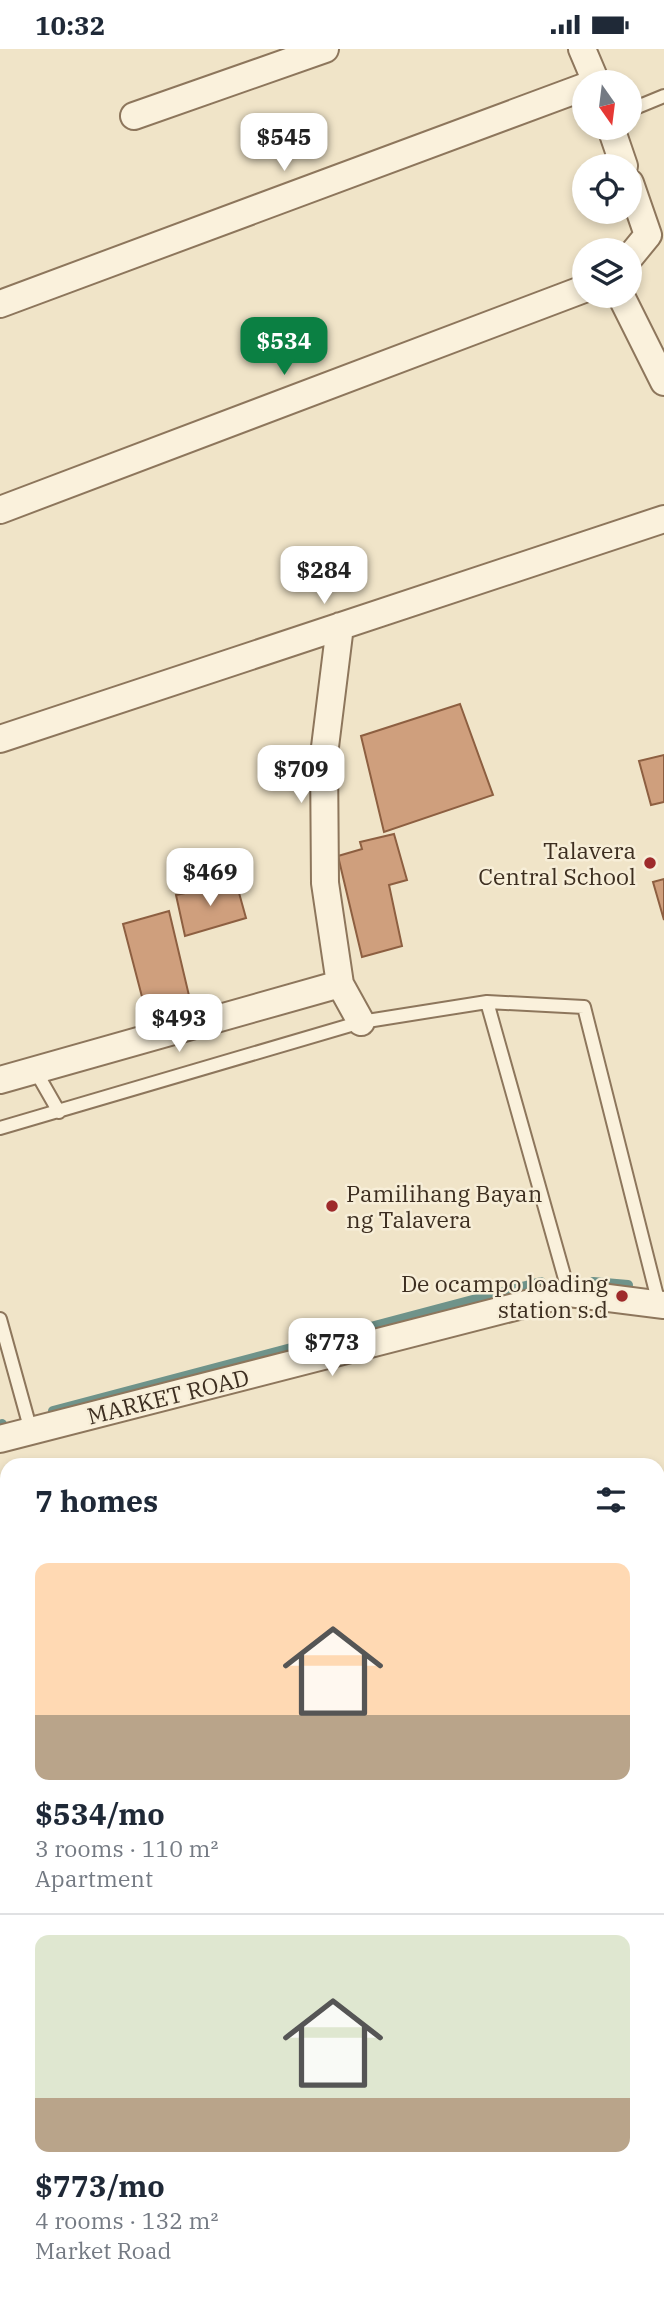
<!DOCTYPE html>
<meta charset="utf-8">
<style>
:root{--surface:#fff;--page:#f6f6f7;--text:#1f2937;--muted:#747a83;--line:#e0e1e3;--accent:#0b8043}
body{margin:0;font-family:"IBM Plex Serif",serif;background:var(--page);color:var(--text);height:100vh;display:flex;flex-direction:column;font-size:26px;white-space:nowrap}
*{box-sizing:border-box;margin:0}
p{font-size:23px;color:var(--muted)}
.icon{flex:none;width:38px;height:38px;fill:none;stroke:currentColor;stroke-width:2;stroke-linecap:round;stroke-linejoin:round}
.map{position:relative;flex:1;overflow:hidden}
.side{position:absolute;left:0px;top:1409px;width:665px;height:842px;display:flex;flex-direction:column;background:var(--surface);border-radius:21px 21px 0 0;box-shadow:0 4px 10px #0003}
.side>*{flex:none}
.needle{width:46px;rotate:166deg}
.buttons{position:absolute;left:572px;top:21px;display:grid;gap:14px}
.buttons a{display:grid;place-items:center;width:70px;height:70px;border-radius:50%;background:var(--surface);box-shadow:0 4px 10px #0003;font-size:35px}
.price{position:absolute;translate:-50% -60px;padding:0 16px;border-radius:14px;background:#fff;color:#222;font-size:23px;line-height:46px;filter:drop-shadow(0 2px 4px #0008)}
.price::after{content:'';position:absolute;left:50%;top:42px;width:21px;height:16px;margin-left:-10px;background:inherit;clip-path:polygon(0 0,100% 0,50% 100%)}
.price.selected{background:var(--accent);color:#fff}
ul{padding:0;list-style:none}
li{display:grid;align-content:center;gap:14px;height:371px;padding:0 35px}
li+li{border-top:2px solid var(--line)}
li span{display:grid;place-items:center;height:217px;border-radius:14px;color:#555}
li>.icon{margin-inline-start:auto}
span .icon{width:126px;height:126px;fill:#fffc;stroke-width:1}
li b{font-size:30px}
h2{display:flex;justify-content:space-between;align-items:center;height:84px;padding:0 35px;font-size:30px}
.status{display:flex;justify-content:space-between;align-items:center;height:49px;padding:0 35px;background:var(--surface);direction:ltr}
.status svg{height:19px;fill:currentColor}
.map>svg:first-child{display:block}
.farmland{fill:#e6deb5}
.lines{fill:none;stroke-linecap:round;stroke-linejoin:round}
.stream{stroke:#6f938a;stroke-width:10}
.river{stroke:#a9c4bc;stroke-width:58}
.building{fill:#cf9f7d;stroke:#8d5f41;stroke-width:2}
.service-casing{stroke:#8d765c;stroke-width:16}
.minor-casing{stroke:#8d765c;stroke-width:30}
.path{stroke:#8d765c;stroke-width:4.5;stroke-dasharray:5 3.5;stroke-linecap:butt}
.service{stroke:#faf1dc;stroke-width:12}
.minor{stroke:#faf1dc;stroke-width:26}
.poi-dot{fill:#9e2a2b;stroke:#f7eed8;stroke-width:2.5}
.labels{text-anchor:middle;dominant-baseline:central;stroke-width:5;stroke-linejoin:round;paint-order:stroke}
.poi-label{font-size:23px;fill:#3d2e20;stroke:#f7eed8;text-anchor:end}
.street-label{font-size:23px;fill:#3d2e20;stroke:#f7eed8}
</style>
<div class="status"><b>10:32</b><svg viewBox="0 0 49 12"><path d="M0 12V9h3v3zM5 12V6h3v6zM10 12V3h3v9zM15 12V0h3v12zM26 1h20v11H26zM47 4h2v5h-2z"/></svg></div>
<div class="map">
<svg width="664" height="2249" viewBox="0 0 664 2249">
<rect width="100%" height="100%" fill="#f0e4c8"/>
<path class="farmland" d="M 0,1933 L 7,1935 L 7,2244 L 137,2244 L 139,2249 L 0,2249 Z"/>
<g class="lines">
<path class="stream" d="M 593,1233 L 628,1236
M 53,1362 L 541,1233
M 0,1376 L 2,1375"/>
<path class="river" d="M 0,1878 L 7,1880
M 458,2244 L 459,2249"/>
</g>
<path class="building" d="M 460,655 L 493,746 L 384,783 L 361,687 Z
M 664,706 L 664,753 L 651,756 L 639,712 Z
M 394,785 L 407,831 L 389,836 L 402,897 L 362,908 L 338,807 L 362,800 L 360,793 Z
M 664,830 L 664,871 L 653,833 Z
M 236,833 L 246,869 L 185,887 L 176,846 Z
M 169,862 L 191,955 L 147,967 L 123,875 Z
M 0,1643 L 7,1675 L 7,1695 L 0,1697 Z"/>
<g class="lines">
<defs>
<path id="service" d="M 630,61 L 664,47
M 487,953 L 569,1244
M 35,1021 L 59,1063
M 0,1079 L 361,973 L 487,953 L 584,958 L 659,1255
M 0,1270 L 31,1382"/>
<path id="minor" d="M 582,0 L 596,33
M 134,67 L 325,0
M 611,79 L 624,117
M 630,134 L 648,186 L 630,208
M 621,247 L 664,333
M 0,255 L 584,38
M 0,461 L 584,240
M 0,690 L 664,470
M 340,935 L 325,834 L 324,706 L 340,577
M 0,1031 L 340,935 L 361,973
M 0,1390 L 569,1244 L 664,1256"/>
</defs>
<use href="#service" class="service-casing"/>
<use href="#minor" class="minor-casing"/>
<path class="path" d="M 0,1741 L 7,1743"/>
<use href="#service" class="service"/>
<use href="#minor" class="minor"/>
</g>
<g class="poi-dot">
<circle cx="650" cy="814" r="7"/>
<circle cx="332" cy="1157" r="7"/>
<circle cx="622" cy="1247" r="7"/>
</g>
<g class="labels">
<g class="poi-label">
<text x="636" y="801">Talavera<tspan x="636" dy="26">Central School</tspan></text>
<text x="346" y="1144" text-anchor="start">Pamilihang Bayan<tspan x="346" dy="26">ng Talavera</tspan></text>
<text x="608" y="1234">De ocampo loading<tspan x="608" dy="26">station s.d</tspan></text>
</g>
<g class="street-label">
<text transform="translate(168 1347) rotate(-14)">MARKET ROAD</text>
</g>
</g>
</svg>
<div class="buttons">
<a><svg class="needle" viewBox="-14 -14 28 28"><path d="M0-13l5 13h-10z" fill="#e53935"/><path d="M0 13l5-13h-10z" fill="#747a83"/></svg></a>
<a><svg class="icon" aria-label="locate" viewBox="0 0 24 24"><circle cx="12" cy="12" r="6"/><path d="M12 2v4M12 18v4M2 12h4M18 12h4"/></svg></a>
<a><svg class="icon" aria-label="layers" viewBox="0 0 24 24"><path d="M12 4l9 5-9 5-9-5zM3 14l9 5 9-5"/></svg></a>
</div>
<b class="price" style="left:284px;top:124px">$545</b>
<b class="price selected" style="left:284px;top:328px">$534</b>
<b class="price" style="left:324px;top:557px">$284</b>
<b class="price" style="left:301px;top:756px">$709</b>
<b class="price" style="left:210px;top:859px">$469</b>
<b class="price" style="left:179px;top:1005px">$493</b>
<b class="price" style="left:332px;top:1329px">$773</b>
<section class="side">
<h2>7 homes<svg class="icon" aria-label="filters" viewBox="0 0 24 24"><path d="M4 7h16M4 17h16"/><circle cx="9" cy="7" r="2"/><circle cx="15" cy="17" r="2"/></svg></h2>
<ul>
<li><span style="background:linear-gradient(#ffd9b3 70%,#b9a48a 0)"><svg class="icon" aria-label="home" viewBox="0 0 24 24"><path d="M3 11l9-7 9 7M6 9v11h12V9"/></svg></span><div><b>$534/mo</b><p>3 rooms · 110 m²</p><p>Apartment</p></div></li>
<li><span style="background:linear-gradient(#dfe7d0 75%,#b9a48a 0)"><svg class="icon" aria-label="home" viewBox="0 0 24 24"><path d="M3 11l9-7 9 7M6 9v11h12V9"/></svg></span><div><b>$773/mo</b><p>4 rooms · 132 m²</p><p>Market Road</p></div></li>
</ul>
</section>
</div>
